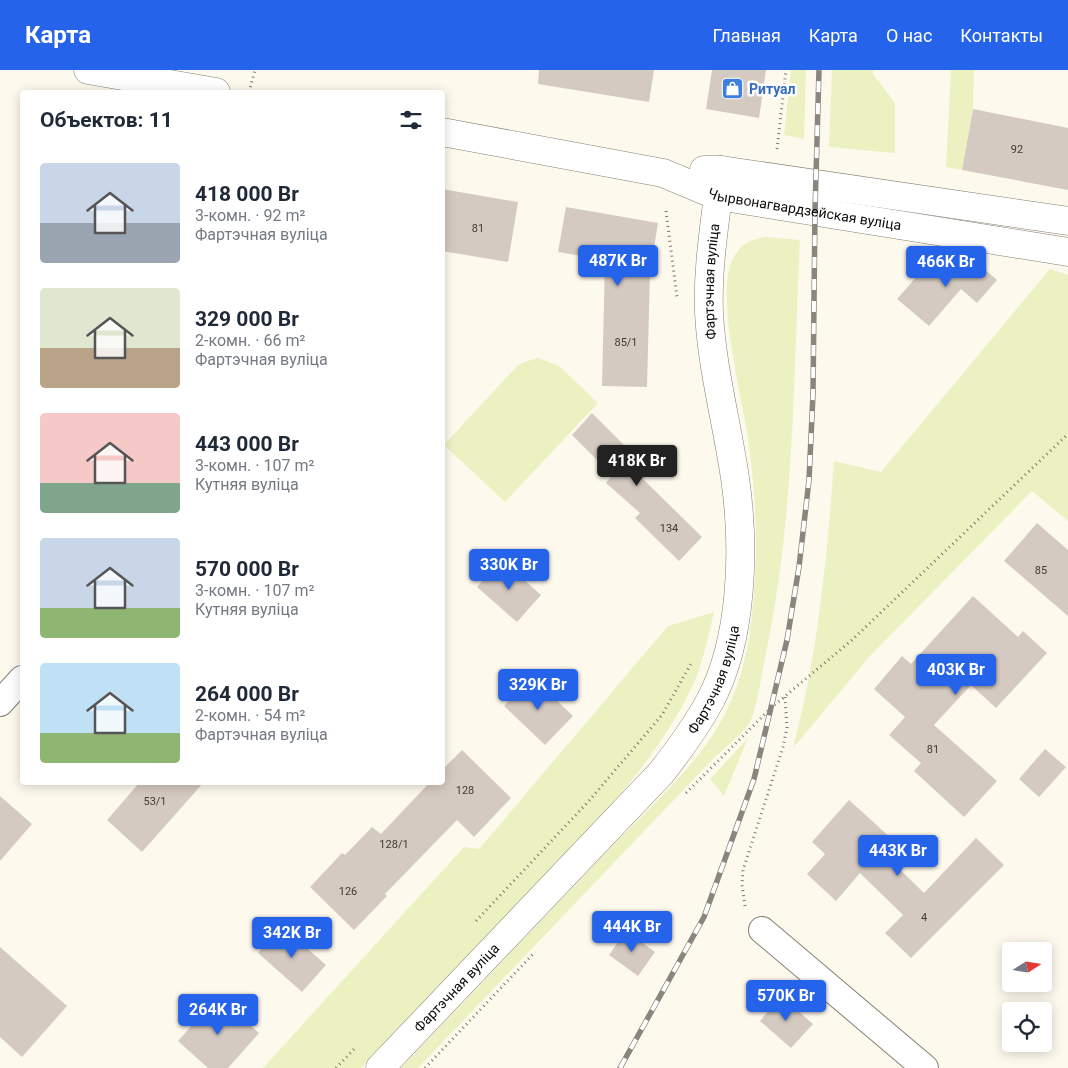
<!DOCTYPE html>
<html lang="ru">
<meta charset="utf-8">
<style>
:root{--surface:#fff;--page:#f2f2f3;--text:#1f2937;--muted:#747a83;--accent:#2563eb}
body{margin:0;font-family:Roboto,sans-serif;background:var(--page);color:var(--text);height:100vh;display:flex;flex-direction:column;font-size:19px;white-space:nowrap}
*{box-sizing:border-box;margin:0}
p{font-size:16px;color:var(--muted)}
.icon{flex:none;width:28px;height:28px;fill:none;stroke:currentColor;stroke-width:2;stroke-linecap:round;stroke-linejoin:round}
.map{position:relative;flex:1;overflow:hidden}
.sheet{position:absolute;left:20px;top:20px;width:425px;height:695px;display:flex;flex-direction:column;background:var(--surface);border-radius:5px;box-shadow:0 2px 12px #0003}
.sheet>*{flex:none}
.needle{width:32px;rotate:78deg}
.buttons{position:absolute;left:1002px;top:872px;display:grid;gap:10px}
.buttons a{display:grid;place-items:center;width:50px;height:50px;border-radius:5px;background:var(--surface);box-shadow:0 2px 12px #0003;font-size:25px}
.price{position:absolute;translate:-50% -42px;padding:0 11px;border-radius:5px;background:var(--accent);color:#fff;font-size:16px;line-height:32px;filter:drop-shadow(0 1px 2px #0008)}
.price::after{content:'';position:absolute;left:50%;top:30px;width:15px;height:11px;margin-left:-8px;background:inherit;clip-path:polygon(0 0,100% 0,50% 100%)}
.price.active{background:#222;color:#fff}
ul{padding:0;list-style:none}
li{display:flex;align-items:center;gap:15px;height:125px;padding:0 20px}
li span{display:grid;place-items:center;flex:none;width:140px;height:100px;border-radius:5px;color:#555}
li>.icon{margin-inline-start:auto}
span .icon{width:60px;height:60px;fill:#fffc;stroke-width:1}
li b{font-size:21px}
h2{display:flex;justify-content:space-between;align-items:center;height:60px;padding:0 20px;font-size:21px}
header{display:flex;align-items:center;gap:30px;box-sizing:border-box;height:70px;padding:0 25px;background:var(--accent);color:#fff}
header strong{font-size:24px}
nav{display:flex;gap:28px;margin-inline-start:auto;font-size:18px}
.map>svg:first-child{display:block}
.green{fill:#ecf1c2}
.building{fill:#d5cac1}
.lines{fill:none;stroke-linecap:round;stroke-linejoin:round}
.street-casing{stroke:#848075;stroke-width:28}
.secondary-casing{stroke:#848075;stroke-width:29}
.path{stroke:#7a7770;stroke-width:3;stroke-dasharray:1 4;stroke-linecap:butt}
.street{stroke:#fff;stroke-width:26}
.secondary{stroke:#fff;stroke-width:28}
.rail-casing{stroke:#8a867e;stroke-width:5.5}
.rail{stroke:#fff;stroke-width:4;stroke-dasharray:11;stroke-linecap:butt}
.labels{text-anchor:middle;dominant-baseline:central;stroke-width:5;stroke-linejoin:round;paint-order:stroke}
.number-label{font-size:11px;fill:#3f3b36}
.shop-label{font-size:14px;font-weight:bold;fill:#366cbe;stroke:#fff;text-anchor:start}
.street-label{font-size:14px;fill:#0d0b08;stroke:#fff}
</style>
<header>
<strong>Карта</strong>
<nav><a>Главная</a><a>Карта</a><a>О нас</a><a>Контакты</a></nav>
</header>
<div class="map">
<svg width="1068" height="998" viewBox="0 0 1068 998">
<rect width="100%" height="100%" fill="#fef9ed"/>
<path class="green" d="M 791,0 L 806,0 L 804,69 L 784,65 Z
M 832,0 L 873,0 L 873,4 L 895,33 L 895,83 L 829,77 Z
M 951,0 L 974,0 L 973,39 L 962,100 L 946,97 Z
M 766,167 L 800,170 C 793,312 795,446 765,588 C 762,602 756,643 749,654 C 742,664 721,681 711,691 L 418,998 L 401,998 C 470,925 540,852 609,779 C 646,741 694,699 720,653 C 737,624 747,588 751,554 C 759,486 757,430 747,362 C 740,321 720,239 729,200 C 734,180 746,169 766,167 Z
M 1050,199 L 1068,205 L 1068,451 L 1032,421 L 869,587 L 793,678 C 818,585 827,487 834,391 L 881,402 Z
M 538,288 L 559,296 L 598,333 L 505,432 L 444,375 L 517,296 L 524,292 Z
M 714,542 C 707,571 702,599 688,625 C 649,701 585,765 527,826 C 471,883 416,941 361,998 L 263,998 L 464,777 L 479,779 L 668,556 Z
M 748,668 L 724,726 L 710,709 Z"/>
<path class="building" d="M 539,0 L 654,0 L 649,32 L 538,14 Z
M 712,0 L 766,0 L 759,48 L 706,39 Z
M 973,39 L 1068,58 L 1068,120 L 962,100 Z
M 442,119 L 518,132 L 508,192 L 442,181 Z
M 566,137 L 658,153 L 650,203 L 647,317 L 602,316 L 605,190 L 558,182 Z
M 963,181 L 997,210 L 977,233 L 961,219 L 929,256 L 897,229 L 926,196 L 939,208 Z
M 592,343 L 632,383 L 637,377 L 656,395 L 643,409 L 702,467 L 679,491 L 635,448 L 640,443 L 606,413 L 612,405 L 572,365 Z
M 1037,453 L 1068,480 L 1068,546 L 1004,491 Z
M 501,489 L 541,525 L 517,552 L 477,517 Z
M 973,526 L 1018,567 L 1023,561 L 1047,583 L 996,638 L 971,615 L 934,655 L 997,711 L 964,747 L 914,701 L 921,693 L 889,665 L 905,647 L 874,619 L 902,586 L 911,594 Z
M 532,607 L 573,646 L 545,675 L 504,636 Z
M 1045,679 L 1066,697 L 1039,727 L 1019,709 Z
M 462,680 L 511,728 L 474,767 L 457,750 L 385,824 L 387,826 L 354,860 L 310,817 L 342,783 L 345,785 L 372,757 L 381,764 L 430,712 L 442,712 L 442,700 Z
M 140,712 L 204,712 L 142,782 L 107,750 Z
M 0,726 L 32,754 L 0,791 Z
M 849,730 L 892,769 L 881,781 L 924,823 L 976,768 L 1004,795 L 911,888 L 885,863 L 903,845 L 860,803 L 836,831 L 807,804 L 825,784 L 812,772 Z
M 282,856 L 326,895 L 302,922 L 258,883 Z
M 626,861 L 655,882 L 638,906 L 609,885 Z
M 0,877 L 67,936 L 22,987 L 0,967 Z
M 781,926 L 813,954 L 791,978 L 760,951 Z
M 217,927 L 259,963 L 228,998 L 208,998 L 178,971 Z"/>
<g class="lines">
<defs>
<path id="street" d="M 0,633 L 22,609
M 762,860 L 925,998"/>
<g id="secondary">
<path d="M 88,0 L 216,22"/>
<path id="s1" d="M 442,62 L 663,103 L 718,126 L 1068,182"/>
<path d="M 704,100 L 721,100 L 1068,151"/>
<path id="s2" d="M 380,998 L 661,703 C 679,680 696,657 710,631 C 743,569 745,477 735,408 C 727,353 712,299 709,243 C 707,195 716,148 721,100"/>
</g>
</defs>
<use href="#street" class="street-casing"/>
<use href="#secondary" class="secondary-casing"/>
<path class="path" d="M 249,22 L 255,0
M 777,79 L 786,0
M 666,141 L 677,227
M 686,723 L 771,638 L 852,570 L 1068,364
M 745,836 L 742,815 L 743,800 L 783,677 L 787,658 L 785,627
M 476,851 L 588,732 L 662,645 L 692,592
M 336,998 L 356,977
M 425,998 L 534,883"/>
<use href="#street" class="street"/>
<use href="#secondary" class="secondary"/>
<defs>
<path id="rail" d="M 620,998 L 704,847 L 754,709 L 787,570 L 799,497 L 809,410 L 813,324 L 815,141 L 819,0"/>
</defs>
<use href="#rail" class="rail-casing"/>
<use href="#rail" class="rail"/>
</g>
<defs>
<symbol id="shop-square" viewBox="-11 -11 22 22"><rect x="-9" y="-9" width="18" height="18" rx="4" fill="#3f7fe0" stroke="#fff"/><path d="M-5-2.5h2.3a2.7 3.5 0 0 1 5.4 0H5L5.5 6h-11ZM-1.5-2.5h3a1.5 2.3 0 0 0-3 0Z" fill="#fff"/></symbol>
</defs>
<g fill-rule="evenodd">
<use href="#shop-square" x="720" y="6" width="25" height="25"/>
</g>
<g class="labels">
<g class="number-label">
<text x="1017" y="79">92</text>
<text x="478" y="158">81</text>
<text x="626" y="272">85/1</text>
<text x="669" y="458">134</text>
<text x="1041" y="500">85</text>
<text x="933" y="679">81</text>
<text x="465" y="720">128</text>
<text x="155" y="731">53/1</text>
<text x="394" y="774">128/1</text>
<text x="348" y="821">126</text>
<text x="924" y="847">4</text>
</g>
<g class="shop-label">
<text x="749" y="19">Ритуал</text>
</g>
<g class="street-label">
<text stroke="none"><textPath href="#s1" startOffset="372">Чырвонагвардзейская вуліца</textPath></text>
<text stroke="none"><textPath href="#s2" startOffset="921">Фартэчная вуліца</textPath></text>
<text stroke="none"><textPath href="#s2" startOffset="516">Фартэчная вуліца</textPath></text>
<text stroke="none"><textPath href="#s2" startOffset="111">Фартэчная вуліца</textPath></text>
</g>
</g>
</svg>
<div class="buttons">
<a><svg class="needle" viewBox="-14 -14 28 28"><path d="M0-13l5 13h-10z" fill="#e53935"/><path d="M0 13l5-13h-10z" fill="#747a83"/></svg></a>
<a><svg class="icon" aria-label="locate" viewBox="0 0 24 24"><circle cx="12" cy="12" r="6"/><path d="M12 2v4M12 18v4M2 12h4M18 12h4"/></svg></a>
</div>
<b class="price" style="left:618px;top:217px">487K Br</b>
<b class="price" style="left:946px;top:218px">466K Br</b>
<b class="price active" style="left:637px;top:417px">418K Br</b>
<b class="price" style="left:509px;top:521px">330K Br</b>
<b class="price" style="left:956px;top:626px">403K Br</b>
<b class="price" style="left:538px;top:641px">329K Br</b>
<b class="price" style="left:898px;top:807px">443K Br</b>
<b class="price" style="left:632px;top:883px">444K Br</b>
<b class="price" style="left:292px;top:889px">342K Br</b>
<b class="price" style="left:786px;top:952px">570K Br</b>
<b class="price" style="left:218px;top:966px">264K Br</b>
<section class="sheet">
<h2>Объектов: 11<svg class="icon" aria-label="filters" viewBox="0 0 24 24"><path d="M4 7h16M4 17h16"/><circle cx="9" cy="7" r="2"/><circle cx="15" cy="17" r="2"/></svg></h2>
<ul>
<li><span style="background:linear-gradient(#c9d6e8 60%,#9aa5b1 0)"><svg class="icon" aria-label="home" viewBox="0 0 24 24"><path d="M3 11l9-7 9 7M6 9v11h12V9"/></svg></span><div><b>418 000 Br</b><p>3-комн. · 92 m²</p><p>Фартэчная вуліца</p></div></li>
<li><span style="background:linear-gradient(#dfe7d0 60%,#b9a48a 0)"><svg class="icon" aria-label="home" viewBox="0 0 24 24"><path d="M3 11l9-7 9 7M6 9v11h12V9"/></svg></span><div><b>329 000 Br</b><p>2-комн. · 66 m²</p><p>Фартэчная вуліца</p></div></li>
<li><span style="background:linear-gradient(#f6c9c9 70%,#7fa58c 0)"><svg class="icon" aria-label="home" viewBox="0 0 24 24"><path d="M3 11l9-7 9 7M6 9v11h12V9"/></svg></span><div><b>443 000 Br</b><p>3-комн. · 107 m²</p><p>Кутняя вуліца</p></div></li>
<li><span style="background:linear-gradient(#c9d6e8 70%,#8fb573 0)"><svg class="icon" aria-label="home" viewBox="0 0 24 24"><path d="M3 11l9-7 9 7M6 9v11h12V9"/></svg></span><div><b>570 000 Br</b><p>3-комн. · 107 m²</p><p>Кутняя вуліца</p></div></li>
<li><span style="background:linear-gradient(#bfe0f5 70%,#8fb573 0)"><svg class="icon" aria-label="home" viewBox="0 0 24 24"><path d="M3 11l9-7 9 7M6 9v11h12V9"/></svg></span><div><b>264 000 Br</b><p>2-комн. · 54 m²</p><p>Фартэчная вуліца</p></div></li>
</ul>
</section>
</div>
